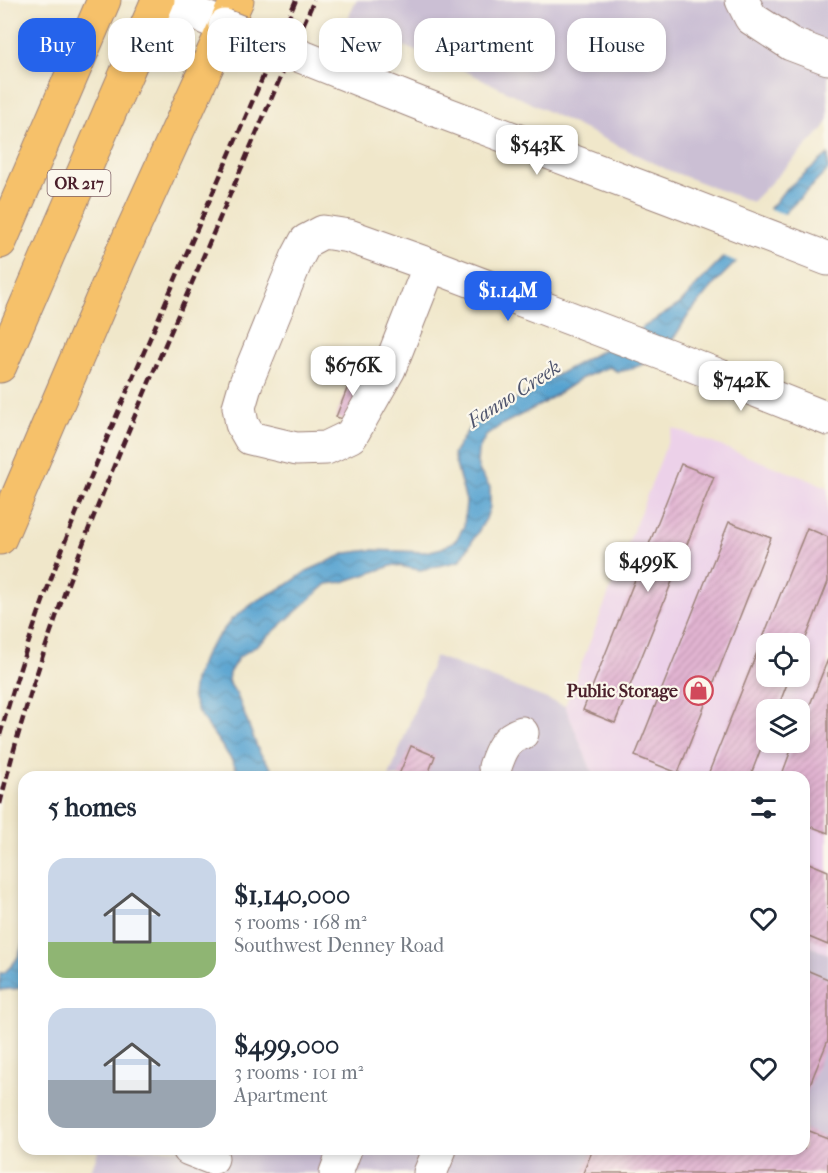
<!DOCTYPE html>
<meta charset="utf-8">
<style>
:root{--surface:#fff;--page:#f6f6f7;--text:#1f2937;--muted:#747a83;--accent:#2563eb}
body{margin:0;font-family:"IM FELL French Canon",serif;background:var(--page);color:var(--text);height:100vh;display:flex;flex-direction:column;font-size:22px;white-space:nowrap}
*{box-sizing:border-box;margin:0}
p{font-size:20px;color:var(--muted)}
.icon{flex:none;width:33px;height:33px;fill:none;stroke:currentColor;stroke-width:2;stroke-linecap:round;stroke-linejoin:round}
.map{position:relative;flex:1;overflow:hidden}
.drawer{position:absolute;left:18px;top:771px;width:792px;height:384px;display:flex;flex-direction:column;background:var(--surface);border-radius:18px;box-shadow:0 3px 9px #0003}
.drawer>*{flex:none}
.hud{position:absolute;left:18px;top:18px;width:792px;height:54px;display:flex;gap:12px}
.fabs{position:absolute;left:756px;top:633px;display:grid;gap:12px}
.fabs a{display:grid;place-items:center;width:54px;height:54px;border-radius:12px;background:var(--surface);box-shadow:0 3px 9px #0003;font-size:30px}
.price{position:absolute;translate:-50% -51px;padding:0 14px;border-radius:12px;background:#fff;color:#222;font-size:20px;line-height:39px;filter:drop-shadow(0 2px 3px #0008)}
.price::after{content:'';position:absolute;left:50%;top:36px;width:18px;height:14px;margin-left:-9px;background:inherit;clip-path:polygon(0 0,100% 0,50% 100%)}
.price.current{background:var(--accent);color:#fff}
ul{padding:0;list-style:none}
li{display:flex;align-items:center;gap:18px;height:150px;padding:0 30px}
li span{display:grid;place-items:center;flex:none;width:168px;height:120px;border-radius:18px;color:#555}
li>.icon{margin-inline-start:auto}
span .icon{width:72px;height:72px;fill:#fffc;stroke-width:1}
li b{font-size:26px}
h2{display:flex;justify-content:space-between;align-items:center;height:72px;padding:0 30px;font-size:26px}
.chip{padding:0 21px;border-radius:18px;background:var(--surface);box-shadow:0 3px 9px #0003;font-size:21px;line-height:54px}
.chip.current{background:var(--accent);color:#fff}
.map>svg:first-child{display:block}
.built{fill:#ecd1e9;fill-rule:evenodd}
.industrial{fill:#cbbfd4}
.water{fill:url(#water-waves);stroke:#50617e;stroke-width:1.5}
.pier{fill:#f0e7ca}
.building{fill:url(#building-hatch)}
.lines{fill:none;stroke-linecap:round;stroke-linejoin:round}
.minor-casing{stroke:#9d837a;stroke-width:35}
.highway-casing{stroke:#9d837a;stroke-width:35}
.minor{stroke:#fff;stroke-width:33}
.highway{stroke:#f6c16b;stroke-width:33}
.rail{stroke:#4a1f2b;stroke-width:4.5;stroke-dasharray:9 4.5;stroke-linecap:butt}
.minor-bridge-casing{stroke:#9d837a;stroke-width:35;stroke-linecap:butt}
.minor-bridge{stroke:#fff;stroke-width:33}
.labels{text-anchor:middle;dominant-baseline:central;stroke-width:4.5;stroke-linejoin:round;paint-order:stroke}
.shield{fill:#fbf7ec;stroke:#7f6065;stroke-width:1.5}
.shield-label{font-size:16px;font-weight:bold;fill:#4a1f2b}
.poi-label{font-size:18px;font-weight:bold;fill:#4a1f2b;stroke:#fbf7ec;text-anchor:end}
.water-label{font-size:20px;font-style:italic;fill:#4f546d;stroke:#fbf7ec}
</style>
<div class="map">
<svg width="828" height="1173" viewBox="0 0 828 1173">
<defs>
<pattern id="water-waves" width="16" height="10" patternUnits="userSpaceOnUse" patternTransform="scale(1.5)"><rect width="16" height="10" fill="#57a3d0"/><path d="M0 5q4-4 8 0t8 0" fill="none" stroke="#4a84a9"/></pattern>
<pattern id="building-hatch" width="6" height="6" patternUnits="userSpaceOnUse" patternTransform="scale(1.5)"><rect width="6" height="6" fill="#e1b4d1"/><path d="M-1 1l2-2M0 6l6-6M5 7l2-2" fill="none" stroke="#c39ab4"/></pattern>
</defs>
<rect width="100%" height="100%" fill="#fbf7ec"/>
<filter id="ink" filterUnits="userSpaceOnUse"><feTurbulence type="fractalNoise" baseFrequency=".0167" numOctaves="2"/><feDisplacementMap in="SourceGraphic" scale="12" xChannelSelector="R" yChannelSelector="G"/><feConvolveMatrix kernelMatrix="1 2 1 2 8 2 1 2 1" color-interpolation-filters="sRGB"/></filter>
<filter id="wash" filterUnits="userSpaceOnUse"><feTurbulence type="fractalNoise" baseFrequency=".008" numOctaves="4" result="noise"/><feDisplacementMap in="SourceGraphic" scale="24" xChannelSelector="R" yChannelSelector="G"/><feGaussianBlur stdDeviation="1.35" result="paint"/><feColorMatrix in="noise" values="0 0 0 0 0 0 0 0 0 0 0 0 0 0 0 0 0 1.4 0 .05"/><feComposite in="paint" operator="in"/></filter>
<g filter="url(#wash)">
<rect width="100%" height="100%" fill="#f0e7ca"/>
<path class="built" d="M 673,428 L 828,487 L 828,954 L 804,944 L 804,777 L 594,777 L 565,706 ZM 766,644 L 800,644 L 800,676 L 766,676 ZM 766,710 L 800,710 L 800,742 L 766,742 Z"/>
<path class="industrial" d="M 356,0 L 828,0 L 828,121 L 824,128 L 752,202 L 668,170 L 463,70 L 346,23 Z
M 435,656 L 565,706 L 594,777 L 389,777 Z
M 804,944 L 828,954 L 828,1173 L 90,1173 L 99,1149 L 804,1149 Z"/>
<path class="water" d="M 828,154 L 828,170 L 718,280 L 689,314 L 669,346 L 655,359 L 631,369 L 618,372 L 609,367 L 582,378 L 542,404 L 501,425 L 486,436 L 478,451 L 477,463 L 480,472 L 490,487 L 490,507 L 486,519 L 460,561 L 420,570 L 394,565 L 343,582 L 327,584 L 263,641 L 238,658 L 229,673 L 228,681 L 237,695 L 259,752 L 272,769 L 274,777 L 241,777 L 231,759 L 198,712 L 192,696 L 194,680 L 206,652 L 232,619 L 258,600 L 287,585 L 307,571 L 347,553 L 371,550 L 426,552 L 442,548 L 456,540 L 464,526 L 466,501 L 453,454 L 470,427 L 546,381 L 639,330 L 680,304 L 706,275 L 774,204 L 784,191 Z
M 24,939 L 24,988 L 0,990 L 0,973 L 4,973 C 18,960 19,957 24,939 Z"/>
<path class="pier" d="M 767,208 L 787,215 L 740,263 L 721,255 Z"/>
<g id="blocks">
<path class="building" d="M 354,371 L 370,377 L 352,422 L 336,417 Z
M 681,464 L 714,477 L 615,723 L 583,710 Z
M 729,522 L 771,538 L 678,773 L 635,756 Z
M 807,528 L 828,537 L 828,582 L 800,653 L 800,644 L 766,644 L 766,676 L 790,676 L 777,710 L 766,710 L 766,735 L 750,777 L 707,777 Z
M 828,659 L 828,833 L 804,824 L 804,777 L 781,777 L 794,742 L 800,742 L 800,730 Z
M 411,746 L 435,756 L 427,777 L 398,777 Z
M 804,861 L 828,871 L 828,945 L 804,935 Z
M 804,969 L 828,979 L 828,1040 L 804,1099 Z
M 804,1129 L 828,1138 L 828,1173 L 583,1173 L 593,1149 L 804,1149 Z"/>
</g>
</g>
<g filter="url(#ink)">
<use href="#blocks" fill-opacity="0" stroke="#9d837a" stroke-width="1.5"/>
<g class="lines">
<defs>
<path id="minor" d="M 162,0 L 225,26
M 742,0 L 751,18 L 791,44 L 828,58
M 423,105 L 670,198 L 828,259
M 430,265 L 389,369 L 351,436 L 326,448 L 296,449 L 250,438 L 242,424 L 239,407 L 246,383 L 297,258 L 306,241 L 323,232 L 349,236 L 430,265 L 672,357 L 828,419
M 495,767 C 500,752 505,738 522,733
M 189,1149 L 212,1158
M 336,1173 L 345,1149
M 430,1173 L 440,1149"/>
<path id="highway" d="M 0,242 L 104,0
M 0,366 L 158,0
M 0,538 L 118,262 L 237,0"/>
</defs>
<use href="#minor" class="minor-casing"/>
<use href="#highway" class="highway-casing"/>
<use href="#minor" class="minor"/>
<use href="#highway" class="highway"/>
<path class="rail" d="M 0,735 C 39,595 96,462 154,329 C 201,219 249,110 296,0
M 0,804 C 38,645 101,494 165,345 C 215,230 264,115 314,0"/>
<defs>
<path id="minor-bridge" d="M 225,26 L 423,105"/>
</defs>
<use href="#minor-bridge" class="minor-bridge-casing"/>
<use href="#minor-bridge" class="minor-bridge"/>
</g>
</g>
<defs>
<symbol id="shop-ring" viewBox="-11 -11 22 22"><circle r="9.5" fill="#fbf7ec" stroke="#d1495b" stroke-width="1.5"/><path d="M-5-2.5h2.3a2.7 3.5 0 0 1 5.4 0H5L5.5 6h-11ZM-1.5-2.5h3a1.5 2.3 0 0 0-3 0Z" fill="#d1495b"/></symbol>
</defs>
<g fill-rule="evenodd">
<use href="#shop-ring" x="682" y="674" width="33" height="33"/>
</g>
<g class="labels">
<rect class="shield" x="47.5" y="170" width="63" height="26" rx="4.5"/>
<g class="shield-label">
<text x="79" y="183">OR 217</text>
</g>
<g class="poi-label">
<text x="678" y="691">Public Storage</text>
</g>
<g class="water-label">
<text transform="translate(514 394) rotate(-33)">Fanno Creek</text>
</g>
</g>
</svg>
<div class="fabs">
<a><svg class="icon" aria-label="locate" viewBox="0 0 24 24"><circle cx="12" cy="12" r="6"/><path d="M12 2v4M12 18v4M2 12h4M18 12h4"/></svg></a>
<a><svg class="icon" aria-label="layers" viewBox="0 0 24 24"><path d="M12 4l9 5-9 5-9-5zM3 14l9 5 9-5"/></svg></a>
</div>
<b class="price" style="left:537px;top:176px">$543K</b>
<b class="price current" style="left:508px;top:322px">$1.14M</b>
<b class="price" style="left:353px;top:397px">$676K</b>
<b class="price" style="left:741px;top:412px">$742K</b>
<b class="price" style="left:648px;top:593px">$499K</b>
<div class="hud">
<a class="chip current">Buy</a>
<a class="chip">Rent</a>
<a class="chip">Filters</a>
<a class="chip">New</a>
<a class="chip">Apartment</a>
<a class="chip">House</a>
</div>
<section class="drawer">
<h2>5 homes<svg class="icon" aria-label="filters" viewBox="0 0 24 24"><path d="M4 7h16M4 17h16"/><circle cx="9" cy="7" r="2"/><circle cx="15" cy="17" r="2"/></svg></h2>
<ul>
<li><span style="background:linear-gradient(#c9d6e8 70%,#8fb573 0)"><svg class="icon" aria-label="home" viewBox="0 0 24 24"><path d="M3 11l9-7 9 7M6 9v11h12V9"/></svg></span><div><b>$1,140,000</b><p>5 rooms · 168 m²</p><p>Southwest Denney Road</p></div><svg class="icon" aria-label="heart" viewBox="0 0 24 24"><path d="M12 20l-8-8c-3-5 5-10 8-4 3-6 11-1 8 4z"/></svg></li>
<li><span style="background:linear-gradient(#c9d6e8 60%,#9aa5b1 0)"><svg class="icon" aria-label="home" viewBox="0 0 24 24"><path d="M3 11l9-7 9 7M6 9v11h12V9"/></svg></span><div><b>$499,000</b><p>3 rooms · 101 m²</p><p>Apartment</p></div><svg class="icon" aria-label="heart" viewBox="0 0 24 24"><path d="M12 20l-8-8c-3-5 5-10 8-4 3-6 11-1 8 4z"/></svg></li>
</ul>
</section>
</div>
